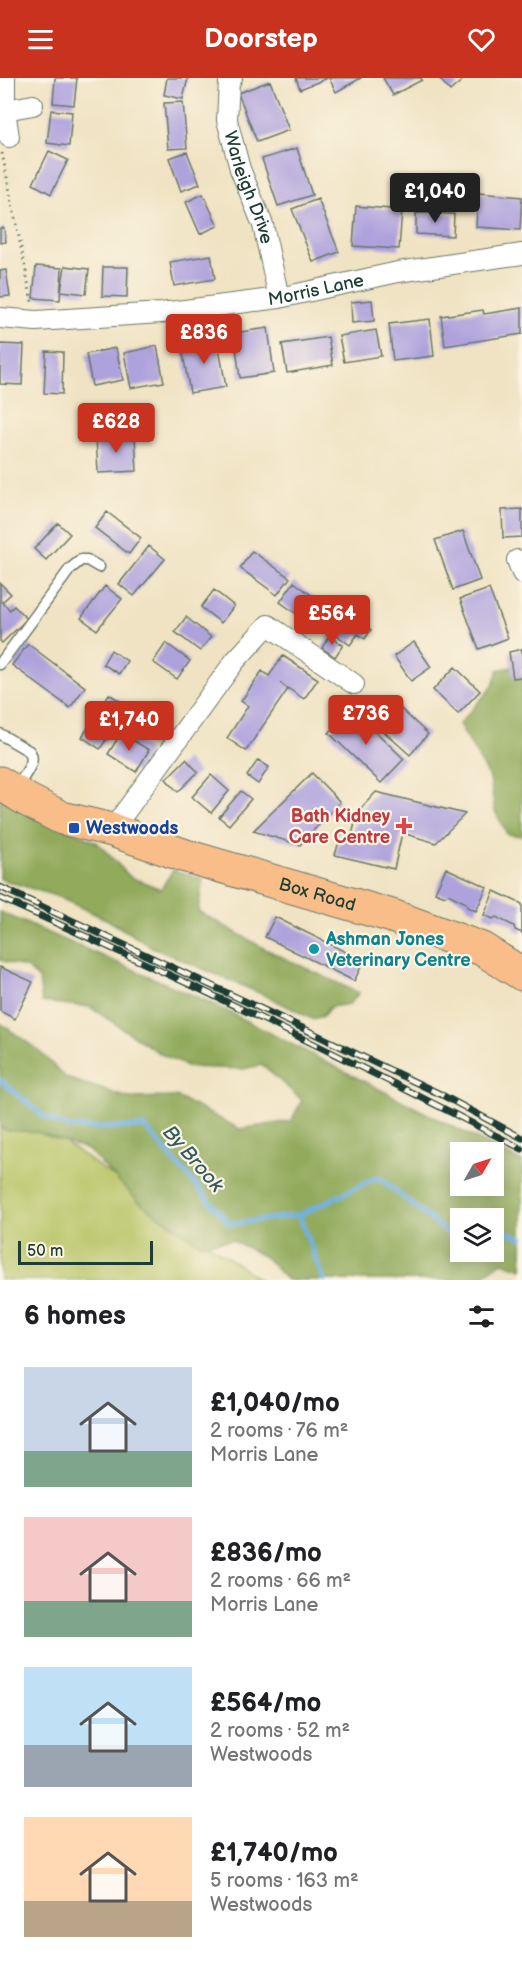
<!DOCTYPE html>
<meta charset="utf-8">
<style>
:root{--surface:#fff;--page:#f2f2f2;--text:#202124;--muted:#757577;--accent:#c8321e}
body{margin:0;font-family:"Balsamiq Sans",sans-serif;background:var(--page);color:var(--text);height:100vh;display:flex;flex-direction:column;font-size:22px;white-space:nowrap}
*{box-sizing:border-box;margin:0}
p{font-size:20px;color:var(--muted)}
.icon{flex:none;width:33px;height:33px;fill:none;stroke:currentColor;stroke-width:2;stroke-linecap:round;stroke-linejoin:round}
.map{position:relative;height:1202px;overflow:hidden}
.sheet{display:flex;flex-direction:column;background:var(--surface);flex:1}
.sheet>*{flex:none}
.needle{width:39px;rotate:51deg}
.buttons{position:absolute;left:450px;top:1064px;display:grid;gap:12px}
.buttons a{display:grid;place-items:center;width:54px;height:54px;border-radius:0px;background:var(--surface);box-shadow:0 3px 15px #0003;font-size:30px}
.scale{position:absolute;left:18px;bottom:15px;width:135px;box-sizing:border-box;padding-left:6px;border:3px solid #1f3d34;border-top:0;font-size:16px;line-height:21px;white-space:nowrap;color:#1f3d34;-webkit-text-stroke:4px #fcf5e5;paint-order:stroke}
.price{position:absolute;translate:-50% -51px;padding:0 14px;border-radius:6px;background:var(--accent);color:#fff;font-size:20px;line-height:39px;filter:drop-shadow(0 2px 3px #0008)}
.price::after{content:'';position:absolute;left:50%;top:36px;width:18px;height:14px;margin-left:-9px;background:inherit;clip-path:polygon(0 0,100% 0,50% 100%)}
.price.active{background:#222;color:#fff}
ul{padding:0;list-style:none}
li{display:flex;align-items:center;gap:18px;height:150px;padding:0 24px}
li span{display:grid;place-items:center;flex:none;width:168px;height:120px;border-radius:0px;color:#555}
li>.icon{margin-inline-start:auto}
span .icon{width:72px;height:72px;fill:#fffc;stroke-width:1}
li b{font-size:26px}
h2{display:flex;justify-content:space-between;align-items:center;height:72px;padding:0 24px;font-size:26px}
header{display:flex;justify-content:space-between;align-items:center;height:78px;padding:0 24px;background:var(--accent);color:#fff;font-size:27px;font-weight:700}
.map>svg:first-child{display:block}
.green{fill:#b7c466;stroke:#6b804d;stroke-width:1.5}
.forest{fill:#91aa5b;stroke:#587448;stroke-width:1.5;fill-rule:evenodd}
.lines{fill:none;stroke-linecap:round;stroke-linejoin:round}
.stream{stroke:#6fb0e3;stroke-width:5}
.building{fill:#aea2dd}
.service-casing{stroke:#687766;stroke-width:13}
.minor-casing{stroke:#687766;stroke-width:22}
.trunk-casing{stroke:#687766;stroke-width:35}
.path{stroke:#687766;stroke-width:3;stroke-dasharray:1.5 4.5;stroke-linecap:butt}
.service{stroke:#fff;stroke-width:10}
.minor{stroke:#fff;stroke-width:20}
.trunk{stroke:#f8bd88;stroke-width:33}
.rail-casing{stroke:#1f3d34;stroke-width:7}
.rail{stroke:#fcf5e5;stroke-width:4.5;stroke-dasharray:14;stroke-linecap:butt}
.health-dot{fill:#e0444e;stroke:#fcf5e5;stroke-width:2}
.transit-dot{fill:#1a4fb4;stroke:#fcf5e5;stroke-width:2}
.culture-dot{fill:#0f9aa8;stroke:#fcf5e5;stroke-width:2}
.labels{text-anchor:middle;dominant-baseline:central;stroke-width:4.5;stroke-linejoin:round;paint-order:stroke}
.street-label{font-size:18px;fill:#1f3d34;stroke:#fcf5e5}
.health-label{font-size:18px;font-weight:bold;fill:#be3a42;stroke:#fcf5e5;text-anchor:end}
.transit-label{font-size:18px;font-weight:bold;fill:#164399;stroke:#fcf5e5;text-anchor:start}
.culture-label{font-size:18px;font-weight:bold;fill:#0d838f;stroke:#fcf5e5;text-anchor:start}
.water-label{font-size:20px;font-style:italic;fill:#335a60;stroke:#fcf5e5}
</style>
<header><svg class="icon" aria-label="menu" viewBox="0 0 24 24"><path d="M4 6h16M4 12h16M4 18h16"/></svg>Doorstep<svg class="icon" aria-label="heart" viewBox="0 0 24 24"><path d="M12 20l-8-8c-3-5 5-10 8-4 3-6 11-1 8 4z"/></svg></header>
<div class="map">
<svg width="522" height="1202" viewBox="0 0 522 1202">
<rect width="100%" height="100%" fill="#fcf5e5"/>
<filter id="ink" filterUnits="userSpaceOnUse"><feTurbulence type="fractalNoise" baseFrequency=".0167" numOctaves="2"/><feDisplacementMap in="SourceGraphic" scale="12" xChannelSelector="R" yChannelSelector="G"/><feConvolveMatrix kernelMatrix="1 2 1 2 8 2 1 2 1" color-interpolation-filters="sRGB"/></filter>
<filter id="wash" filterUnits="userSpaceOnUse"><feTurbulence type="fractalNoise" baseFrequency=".008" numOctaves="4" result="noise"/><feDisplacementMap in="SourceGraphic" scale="24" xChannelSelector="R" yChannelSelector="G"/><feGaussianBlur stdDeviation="1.35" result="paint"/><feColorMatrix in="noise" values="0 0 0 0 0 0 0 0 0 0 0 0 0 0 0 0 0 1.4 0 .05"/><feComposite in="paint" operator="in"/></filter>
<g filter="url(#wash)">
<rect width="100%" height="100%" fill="#f0e3c3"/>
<path class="green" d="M 0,1043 L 43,1049 L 260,1202 L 0,1202 Z"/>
<path class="forest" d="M 511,589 L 522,596 L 522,758 L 507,756 L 495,733 L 490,700 L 459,646 L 493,608 L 498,592 Z
M 0,716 L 98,765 L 130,799 L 161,811 L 173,792 L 203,801 L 198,833 L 265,871 L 359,915 L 349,926 L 330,929 L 323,938 L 312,941 L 271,920 L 152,869 L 108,842 L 56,818 L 0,801 Z
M 0,834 L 213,926 L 522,1084 L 522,1191 L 502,1184 L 477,1202 L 287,1202 L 265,1179 L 232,1162 L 200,1166 L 139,1124 L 88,1072 L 37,1054 L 5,1052 L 0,1049 L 0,945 L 38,972 L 66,1000 L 129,1020 L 177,1019 L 240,1051 L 291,1043 L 302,1022 L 262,987 L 243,991 L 188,989 L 161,976 L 90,929 L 42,924 L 39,901 L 27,890 L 0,882 ZM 460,1074 L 494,1074 L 494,1107 L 460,1107 ZM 460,1140 L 494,1140 L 494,1173 L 460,1173 Z"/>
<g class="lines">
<path class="stream" d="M 0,1002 L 43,1038 L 69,1050 L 145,1049 L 230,1146 L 299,1137 L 378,1099 L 449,1156 L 460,1153
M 299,1137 L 324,1202
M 494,1148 L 522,1160"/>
</g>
<g id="blocks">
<path class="building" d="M 55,0 L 77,0 L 74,27 L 53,25 Z
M 167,0 L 188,0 L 183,21 L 164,17 Z
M 296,0 L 328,0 L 300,11 Z
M 329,0 L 361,0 L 336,14 Z
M 383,0 L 421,0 L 422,2 L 393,17 Z
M 439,0 L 465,0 L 450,13 Z
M 270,3 L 289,52 L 257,64 L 238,15 Z
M 183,24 L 187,70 L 168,71 L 164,25 Z
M 51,32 L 72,34 L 69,68 L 47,65 Z
M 297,70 L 312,117 L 278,128 L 262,81 Z
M 49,73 L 68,82 L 51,116 L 33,106 Z
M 187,74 L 200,106 L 181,113 L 169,80 Z
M 478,115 L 522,119 L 520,152 L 476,149 Z
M 203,116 L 218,148 L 200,156 L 186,124 Z
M 318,121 L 339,174 L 313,184 L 292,131 Z
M 356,128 L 402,132 L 399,171 L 353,168 Z
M 416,135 L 454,136 L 453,158 L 416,156 Z
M 0,150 L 4,150 L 6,164 L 0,165 Z
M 211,177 L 215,201 L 174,208 L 170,184 Z
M 36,188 L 62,190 L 60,222 L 33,220 Z
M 65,188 L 89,191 L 86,216 L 61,213 Z
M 103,189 L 128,189 L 127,219 L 102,218 Z
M 6,192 L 10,218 L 0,219 L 0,193 Z
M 372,222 L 374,243 L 352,245 L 351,224 Z
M 522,230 L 522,256 L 445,268 L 441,238 L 483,232 L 484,236 Z
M 430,241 L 434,278 L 393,283 L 389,246 Z
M 268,250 L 274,295 L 240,300 L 234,255 Z
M 376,252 L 381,278 L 344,284 L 339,258 Z
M 217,259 L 226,309 L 190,315 L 181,265 Z
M 328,259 L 333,287 L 287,295 L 282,266 Z
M 0,266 L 24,267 L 22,307 L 0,306 Z
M 157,268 L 164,304 L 131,310 L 124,275 Z
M 116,270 L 123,302 L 92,308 L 86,276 Z
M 46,273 L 63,274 L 62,316 L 44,315 Z
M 135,358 L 137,393 L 98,395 L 96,360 Z
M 522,431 L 522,459 L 503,460 L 502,432 Z
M 107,434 L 141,460 L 129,476 L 95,450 Z
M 58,445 L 70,456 L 46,482 L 34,471 Z
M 463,453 L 480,502 L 453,512 L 435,462 Z
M 149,468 L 165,481 L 134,518 L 119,506 Z
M 252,473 L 290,500 L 277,517 L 240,490 Z
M 294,504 L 315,520 L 301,539 L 280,524 Z
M 0,505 L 11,516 L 2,524 L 10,532 L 14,528 L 27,541 L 2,565 L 0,563 Z
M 105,508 L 122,521 L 97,552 L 81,540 Z
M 489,511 L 508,560 L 479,571 L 460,521 Z
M 214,512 L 234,528 L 221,545 L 201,529 Z
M 351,526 L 369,539 L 364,546 L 371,552 L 365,561 L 358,556 L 350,567 L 331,553 Z
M 186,539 L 211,559 L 200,573 L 175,554 Z
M 329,558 L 343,567 L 335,579 L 322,570 Z
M 414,564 L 431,589 L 411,603 L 394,578 Z
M 166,565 L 190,583 L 177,601 L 153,584 Z
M 28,566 L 85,609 L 70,630 L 12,587 Z
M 522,571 L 522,599 L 513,600 L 509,574 Z
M 111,572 L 127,583 L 119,596 L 103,586 Z
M 283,578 L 318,601 L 304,621 L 280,605 L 288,611 L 246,673 L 227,660 L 248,628 L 241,623 L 262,593 L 269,598 Z
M 455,589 L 480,613 L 458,636 L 433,612 Z
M 109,616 L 128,628 L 100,671 L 82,659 Z
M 391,622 L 428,656 L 410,677 L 372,643 Z
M 352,631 L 404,681 L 381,705 L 329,655 Z
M 121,655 L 149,672 L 136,694 L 108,676 Z
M 186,681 L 198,694 L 178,714 L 166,701 Z
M 258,682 L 269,689 L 258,706 L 247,698 Z
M 312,695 L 340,724 L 300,767 L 253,753 Z
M 211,697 L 229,713 L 211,735 L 192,719 Z
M 241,713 L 251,721 L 229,747 L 219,739 Z
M 376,714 L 465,736 L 436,765 L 402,755 L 394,791 L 335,777 L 342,754 L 352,757 L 356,741 L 351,741 Z
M 446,790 L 487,809 L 476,833 L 467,829 L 466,825 L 448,816 L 445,818 L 435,814 Z
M 494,813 L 522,826 L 522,855 L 515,852 L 514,848 L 496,839 L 493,841 L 484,837 Z
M 275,839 L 364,883 L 354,903 L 265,859 Z
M 0,889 L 33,904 L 15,941 L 0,933 Z"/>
</g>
</g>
<g filter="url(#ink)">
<use href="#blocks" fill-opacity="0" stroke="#687766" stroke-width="1.5"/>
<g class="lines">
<defs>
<path id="service" d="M 0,586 L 70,491 L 81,482 L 87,482 L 99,489
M 0,656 L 29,673 C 36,682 28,691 23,700"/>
<g id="minor">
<path d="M 5,0 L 5,32 L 9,59"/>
<path id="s1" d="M 232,0 L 229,4 L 227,42 L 240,91 L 263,147 L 279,220"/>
<path d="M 5,32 L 33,27"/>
<path id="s2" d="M 0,240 L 36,243 L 161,235 L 279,220 L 398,194 L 522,176"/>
<path d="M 517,482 L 522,495"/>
<path d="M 112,752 L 235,583 L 268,547 L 354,606"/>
</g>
<g id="trunk">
<path id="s3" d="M 0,705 L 27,722 L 62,740 L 112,752 L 186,778 L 392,838 L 482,871 L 522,896"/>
</g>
</defs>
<use href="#service" class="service-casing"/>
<use href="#minor" class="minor-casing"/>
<use href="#trunk" class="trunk-casing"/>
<path class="path" d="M 2,75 L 32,224"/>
<use href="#service" class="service"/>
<use href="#minor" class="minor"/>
<use href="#trunk" class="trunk"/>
<defs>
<path id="rail" d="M 0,809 L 294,946 L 440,1016 L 522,1060
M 0,820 C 177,898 351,982 522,1071"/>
</defs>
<use href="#rail" class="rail-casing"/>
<use href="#rail" class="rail"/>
</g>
</g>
<path class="health-dot" d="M401 739h6v6h6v6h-6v6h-6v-6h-6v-6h6z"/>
<rect class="transit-dot" x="68" y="744" width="12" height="12" rx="3"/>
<circle class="culture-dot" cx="314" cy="871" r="6"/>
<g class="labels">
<g class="street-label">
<text stroke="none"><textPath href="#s1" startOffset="114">Warleigh Drive</textPath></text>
<text stroke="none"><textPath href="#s2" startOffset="318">Morris Lane</textPath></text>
<text stroke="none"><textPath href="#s3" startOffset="338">Box Road</textPath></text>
</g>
<g class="health-label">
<text x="390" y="738">Bath Kidney<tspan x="390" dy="21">Care Centre</tspan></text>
</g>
<g class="transit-label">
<text x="86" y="750">Westwoods</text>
</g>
<g class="culture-label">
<text x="326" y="861">Ashman Jones<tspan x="326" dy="21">Veterinary Centre</tspan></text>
</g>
<g class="water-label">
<text transform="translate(193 1081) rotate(49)">By Brook</text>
</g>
</g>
</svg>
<div class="buttons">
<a><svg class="needle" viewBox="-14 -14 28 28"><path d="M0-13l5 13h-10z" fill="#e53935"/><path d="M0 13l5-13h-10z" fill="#757577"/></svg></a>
<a><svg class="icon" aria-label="layers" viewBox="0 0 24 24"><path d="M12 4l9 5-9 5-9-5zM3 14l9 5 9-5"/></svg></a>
</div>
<div class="scale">50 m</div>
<b class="price active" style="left:435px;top:146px">£1,040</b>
<b class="price" style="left:204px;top:287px">£836</b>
<b class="price" style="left:116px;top:376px">£628</b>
<b class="price" style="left:332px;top:568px">£564</b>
<b class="price" style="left:366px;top:668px">£736</b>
<b class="price" style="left:129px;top:674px">£1,740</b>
</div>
<section class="sheet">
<h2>6 homes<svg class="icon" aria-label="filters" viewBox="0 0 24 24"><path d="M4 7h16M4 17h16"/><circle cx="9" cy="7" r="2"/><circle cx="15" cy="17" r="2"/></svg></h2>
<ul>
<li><span style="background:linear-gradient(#c9d6e8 70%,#7fa58c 0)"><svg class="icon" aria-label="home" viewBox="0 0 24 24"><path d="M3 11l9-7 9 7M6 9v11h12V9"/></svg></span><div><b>£1,040/mo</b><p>2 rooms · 76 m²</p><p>Morris Lane</p></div></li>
<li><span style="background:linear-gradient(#f6c9c9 70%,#7fa58c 0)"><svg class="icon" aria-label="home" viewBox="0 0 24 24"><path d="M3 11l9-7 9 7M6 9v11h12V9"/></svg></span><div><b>£836/mo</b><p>2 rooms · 66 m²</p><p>Morris Lane</p></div></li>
<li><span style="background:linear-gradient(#bfe0f5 65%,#9aa5b1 0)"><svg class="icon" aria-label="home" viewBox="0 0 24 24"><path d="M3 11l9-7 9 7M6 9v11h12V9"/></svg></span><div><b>£564/mo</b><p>2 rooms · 52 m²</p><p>Westwoods</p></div></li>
<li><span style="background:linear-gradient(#ffd9b3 70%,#b9a48a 0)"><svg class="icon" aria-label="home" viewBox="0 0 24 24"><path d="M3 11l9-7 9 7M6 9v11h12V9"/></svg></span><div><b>£1,740/mo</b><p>5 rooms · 163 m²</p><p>Westwoods</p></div></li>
</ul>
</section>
